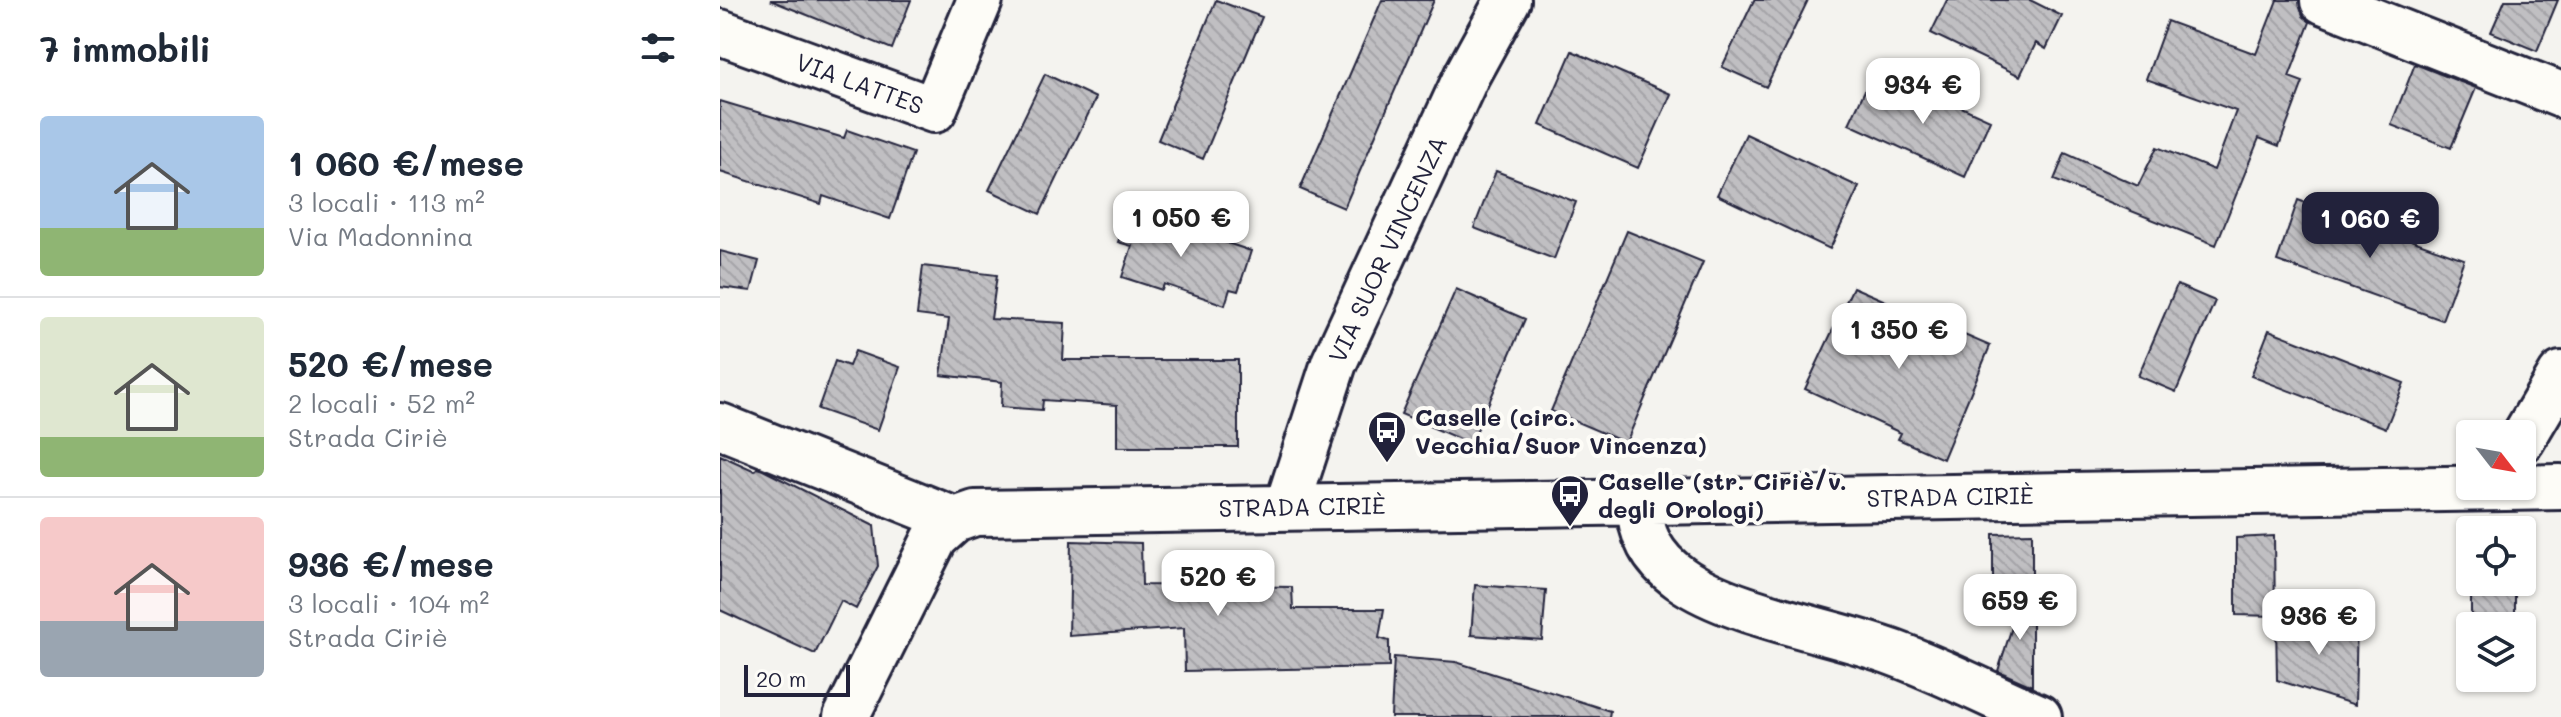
<!DOCTYPE html>
<html lang="it">
<meta charset="utf-8">
<style>
:root{--surface:#fff;--page:#f2f2f3;--text:#1f2937;--muted:#747a83;--line:#e0e1e3;--accent:#22223b}
body{margin:0;font-family:Mali,sans-serif;background:var(--page);color:var(--text);height:100vh;display:flex;flex-direction:column;font-size:30px;white-space:nowrap}
*{box-sizing:border-box;margin:0}
p{font-size:26px;color:var(--muted)}
.icon{flex:none;width:44px;height:44px;fill:none;stroke:currentColor;stroke-width:2;stroke-linecap:round;stroke-linejoin:round}
.map{position:relative;flex:1;overflow:hidden}
.side{display:flex;flex-direction:column;background:var(--surface);width:720px}
.side>*{flex:none}
.needle{width:52px;rotate:121deg}
.controls{position:absolute;left:1736px;top:420px;display:grid;gap:16px}
.controls a{display:grid;place-items:center;width:80px;height:80px;border-radius:8px;background:var(--surface);box-shadow:0 2px 6px #0004;font-size:40px}
.scale{position:absolute;left:24px;bottom:20px;width:106px;box-sizing:border-box;padding-left:8px;border:4px solid #22223b;border-top:0;font-size:22px;line-height:28px;white-space:nowrap;color:#22223b;-webkit-text-stroke:6px #fdfcf7;paint-order:stroke}
.price{position:absolute;translate:-50% -68px;padding:0 18px;border-radius:16px;background:#fff;color:#222;font-size:26px;line-height:52px;filter:drop-shadow(0 2px 4px #0008)}
.price::after{content:'';position:absolute;left:50%;top:48px;width:24px;height:18px;margin-left:-12px;background:inherit;clip-path:polygon(0 0,100% 0,50% 100%)}
.price.selected{background:var(--accent);color:#fff}
ul{padding:0;list-style:none}
li{display:flex;align-items:center;gap:24px;height:200px;padding:0 40px}
li+li{border-top:2px solid var(--line)}
li span{display:grid;place-items:center;flex:none;width:224px;height:160px;border-radius:8px;color:#555}
li>.icon{margin-inline-start:auto}
span .icon{width:96px;height:96px;fill:#fffc;stroke-width:1}
li b{font-size:34px}
h2{display:flex;justify-content:space-between;align-items:center;height:96px;padding:0 40px;font-size:34px}
main{display:flex;flex:1;min-height:0}
.map>svg:first-child{display:block}
.building{fill:url(#building-back-hatch);stroke:#22223b;stroke-width:2}
.lines{fill:none;stroke-linecap:round;stroke-linejoin:round}
.minor-casing{stroke:#22223b;stroke-width:50}
.minor{stroke:#fdfcf7;stroke-width:44}
.labels{text-anchor:middle;dominant-baseline:central;stroke-width:8;stroke-linejoin:round;paint-order:stroke}
.street-label{font-size:24px;fill:#22223b;stroke:#fdfcf7}
.poi-label{font-size:24px;font-weight:bold;fill:#22223b;stroke:#fdfcf7;text-anchor:start}
</style>
<main>
<section class="side">
<h2>7 immobili<svg class="icon" aria-label="filters" viewBox="0 0 24 24"><path d="M4 7h16M4 17h16"/><circle cx="9" cy="7" r="2"/><circle cx="15" cy="17" r="2"/></svg></h2>
<ul>
<li><span style="background:linear-gradient(#a9c7e8 70%,#8fb573 0)"><svg class="icon" aria-label="home" viewBox="0 0 24 24"><path d="M3 11l9-7 9 7M6 9v11h12V9"/></svg></span><div><b>1 060 €/mese</b><p>3 locali · 113 m²</p><p>Via Madonnina</p></div></li>
<li><span style="background:linear-gradient(#dfe7d0 75%,#8fb573 0)"><svg class="icon" aria-label="home" viewBox="0 0 24 24"><path d="M3 11l9-7 9 7M6 9v11h12V9"/></svg></span><div><b>520 €/mese</b><p>2 locali · 52 m²</p><p>Strada Ciriè</p></div></li>
<li><span style="background:linear-gradient(#f6c9c9 65%,#9aa5b1 0)"><svg class="icon" aria-label="home" viewBox="0 0 24 24"><path d="M3 11l9-7 9 7M6 9v11h12V9"/></svg></span><div><b>936 €/mese</b><p>3 locali · 104 m²</p><p>Strada Ciriè</p></div></li>
</ul>
</section>
<div class="map">
<svg width="1841" height="717" viewBox="0 0 1841 717">
<defs>
<pattern id="building-back-hatch" width="6" height="6" patternUnits="userSpaceOnUse" patternTransform="scale(2)"><rect width="6" height="6" fill="#c0bfc2"/><path d="M-1 5l2 2M0 0l6 6M5-1l2 2" fill="none" stroke="#a5a4a8"/></pattern>
</defs>
<rect width="100%" height="100%" fill="#f4f3ef"/>
<filter id="ink" filterUnits="userSpaceOnUse"><feTurbulence type="fractalNoise" baseFrequency=".0125" numOctaves="2"/><feDisplacementMap in="SourceGraphic" scale="16" xChannelSelector="R" yChannelSelector="G"/><feConvolveMatrix kernelMatrix="1 2 1 2 8 2 1 2 1" color-interpolation-filters="sRGB"/></filter>
<g filter="url(#ink)">
<path class="building" d="M 50,0 L 191,0 L 172,49 Z
M 496,0 L 542,17 L 483,159 L 438,140 Z
M 662,0 L 714,0 L 624,208 L 580,189 Z
M 1034,0 L 1088,0 L 1046,87 L 1002,67 Z
M 1227,0 L 1310,0 L 1342,16 L 1326,49 L 1316,43 L 1300,76 L 1211,33 Z
M 1557,0 L 1579,0 L 1583,16 L 1590,22 L 1569,77 L 1583,82 L 1559,146 L 1539,138 L 1496,245 L 1334,180 L 1345,153 L 1418,186 L 1437,147 L 1494,170 L 1516,111 L 1426,79 L 1447,21 L 1536,54 Z
M 1785,0 L 1838,0 L 1817,51 L 1771,32 Z
M 852,51 L 951,94 L 918,168 L 820,125 Z
M 1695,64 L 1756,88 L 1731,148 L 1671,125 Z
M 325,74 L 376,98 L 320,214 L 269,190 Z
M 1184,81 L 1270,120 L 1245,177 L 1129,124 L 1146,88 L 1175,101 Z
M 0,101 L 124,138 L 127,130 L 193,153 L 170,219 L 103,196 L 101,204 L 0,172 Z
M 1026,134 L 1139,187 L 1110,249 L 997,195 Z
M 776,171 L 856,202 L 834,259 L 754,228 Z
M 1578,200 L 1744,259 L 1722,320 L 1557,261 Z
M 409,210 L 531,251 L 518,291 L 510,289 L 505,305 L 444,284 L 442,290 L 402,277 L 412,246 L 398,242 Z
M 907,231 L 983,262 L 906,443 L 831,411 Z
M 0,251 L 39,261 L 31,291 L 0,287 Z
M 203,266 L 277,275 L 271,319 L 345,323 L 343,360 L 518,360 L 518,447 L 397,447 L 397,405 L 323,400 L 322,410 L 281,407 L 282,382 L 221,375 L 229,319 L 197,315 Z
M 1457,285 L 1495,301 L 1456,392 L 1418,376 Z
M 1133,287 L 1270,346 L 1223,459 L 1178,439 L 1181,433 L 1085,389 Z
M 736,289 L 805,319 L 751,444 L 681,414 Z
M 1549,330 L 1684,383 L 1666,428 L 1531,376 Z
M 135,351 L 180,367 L 158,430 L 98,409 L 115,361 L 129,366 Z
M 0,455 L 35,471 L 37,468 L 43,470 L 154,526 L 158,566 L 136,609 L 121,601 L 95,654 L 0,610 Z
M 1312,533 L 1312,582 L 1273,582 L 1273,534 Z
M 1554,536 L 1555,616 L 1516,615 L 1516,538 Z
M 351,541 L 421,543 L 422,585 L 572,587 L 573,609 L 664,609 L 659,638 L 669,641 L 669,667 L 465,671 L 464,628 L 349,636 Z
M 1751,582 L 1795,582 L 1795,626 L 1751,626 Z
M 1306,583 L 1312,584 L 1312,686 L 1278,671 Z
M 755,585 L 826,590 L 822,640 L 751,635 Z
M 1637,620 L 1635,705 L 1557,680 L 1556,621 Z
M 674,657 L 736,662 L 890,711 L 889,717 L 671,717 Z"/>
<g class="lines">
<defs>
<path id="minor" d="M 1603,1 L 1841,95
M 0,32 L 214,110 L 260,0
M 0,426 L 235,520
M 1802,440 L 1841,374
M 919,501 C 920,535 932,558 960,578 C 1012,615 1112,630 1174,653 C 1223,671 1271,696 1319,717
M 567,507 L 614,363 L 747,75 L 788,0
M 126,717 L 215,538 L 235,520 L 255,513 L 1841,487"/>
</defs>
<use href="#minor" class="minor-casing"/>
<use href="#minor" class="minor"/>
</g>
</g>
<defs>
<symbol id="bus-pin" viewBox="-11 -11 22 30"><path d="M0 17L-7.5 6A9.5 9.5 0 1 1 7.5 6Z" fill="#22223b" stroke="#fdfcf7"/><path d="M-5-6H5V4H4V6H2V4H-2V6H-4V4H-5ZM-3.5-4V0h7V-4ZM-3.5 1.2v1.5H-2V1.2ZM2 1.2v1.5H3.5V1.2Z" fill="#fff"/></symbol>
</defs>
<g fill-rule="evenodd">
<use href="#bus-pin" x="645" y="408" width="44" height="60"/>
<use href="#bus-pin" x="828" y="472" width="44" height="60"/>
</g>
<g class="labels">
<g class="street-label">
<text transform="translate(140 83) rotate(20)">VIA LATTES</text>
<text transform="translate(667 249) rotate(-65)">VIA SUOR VINCENZA</text>
<text transform="translate(1230 496) rotate(-1)">STRADA CIRIÈ</text>
<text transform="translate(582 506) rotate(-1)">STRADA CIRIÈ</text>
</g>
<g class="poi-label">
<text x="695" y="416">Caselle (circ.<tspan x="695" dy="28">Vecchia/Suor Vincenza)</tspan></text>
<text x="878" y="480">Caselle (str. Ciriè/v.<tspan x="878" dy="28">degli Orologi)</tspan></text>
</g>
</g>
</svg>
<div class="controls">
<a><svg class="needle" viewBox="-14 -14 28 28"><path d="M0-13l5 13h-10z" fill="#e53935"/><path d="M0 13l5-13h-10z" fill="#747a83"/></svg></a>
<a><svg class="icon" aria-label="locate" viewBox="0 0 24 24"><circle cx="12" cy="12" r="6"/><path d="M12 2v4M12 18v4M2 12h4M18 12h4"/></svg></a>
<a><svg class="icon" aria-label="layers" viewBox="0 0 24 24"><path d="M12 4l9 5-9 5-9-5zM3 14l9 5 9-5"/></svg></a>
</div>
<div class="scale">20 m</div>
<b class="price" style="left:1203px;top:126px">934 €</b>
<b class="price" style="left:461px;top:259px">1 050 €</b>
<b class="price selected" style="left:1650px;top:260px">1 060 €</b>
<b class="price" style="left:1179px;top:371px">1 350 €</b>
<b class="price" style="left:498px;top:618px">520 €</b>
<b class="price" style="left:1300px;top:642px">659 €</b>
<b class="price" style="left:1599px;top:657px">936 €</b>
</div>
</main>
